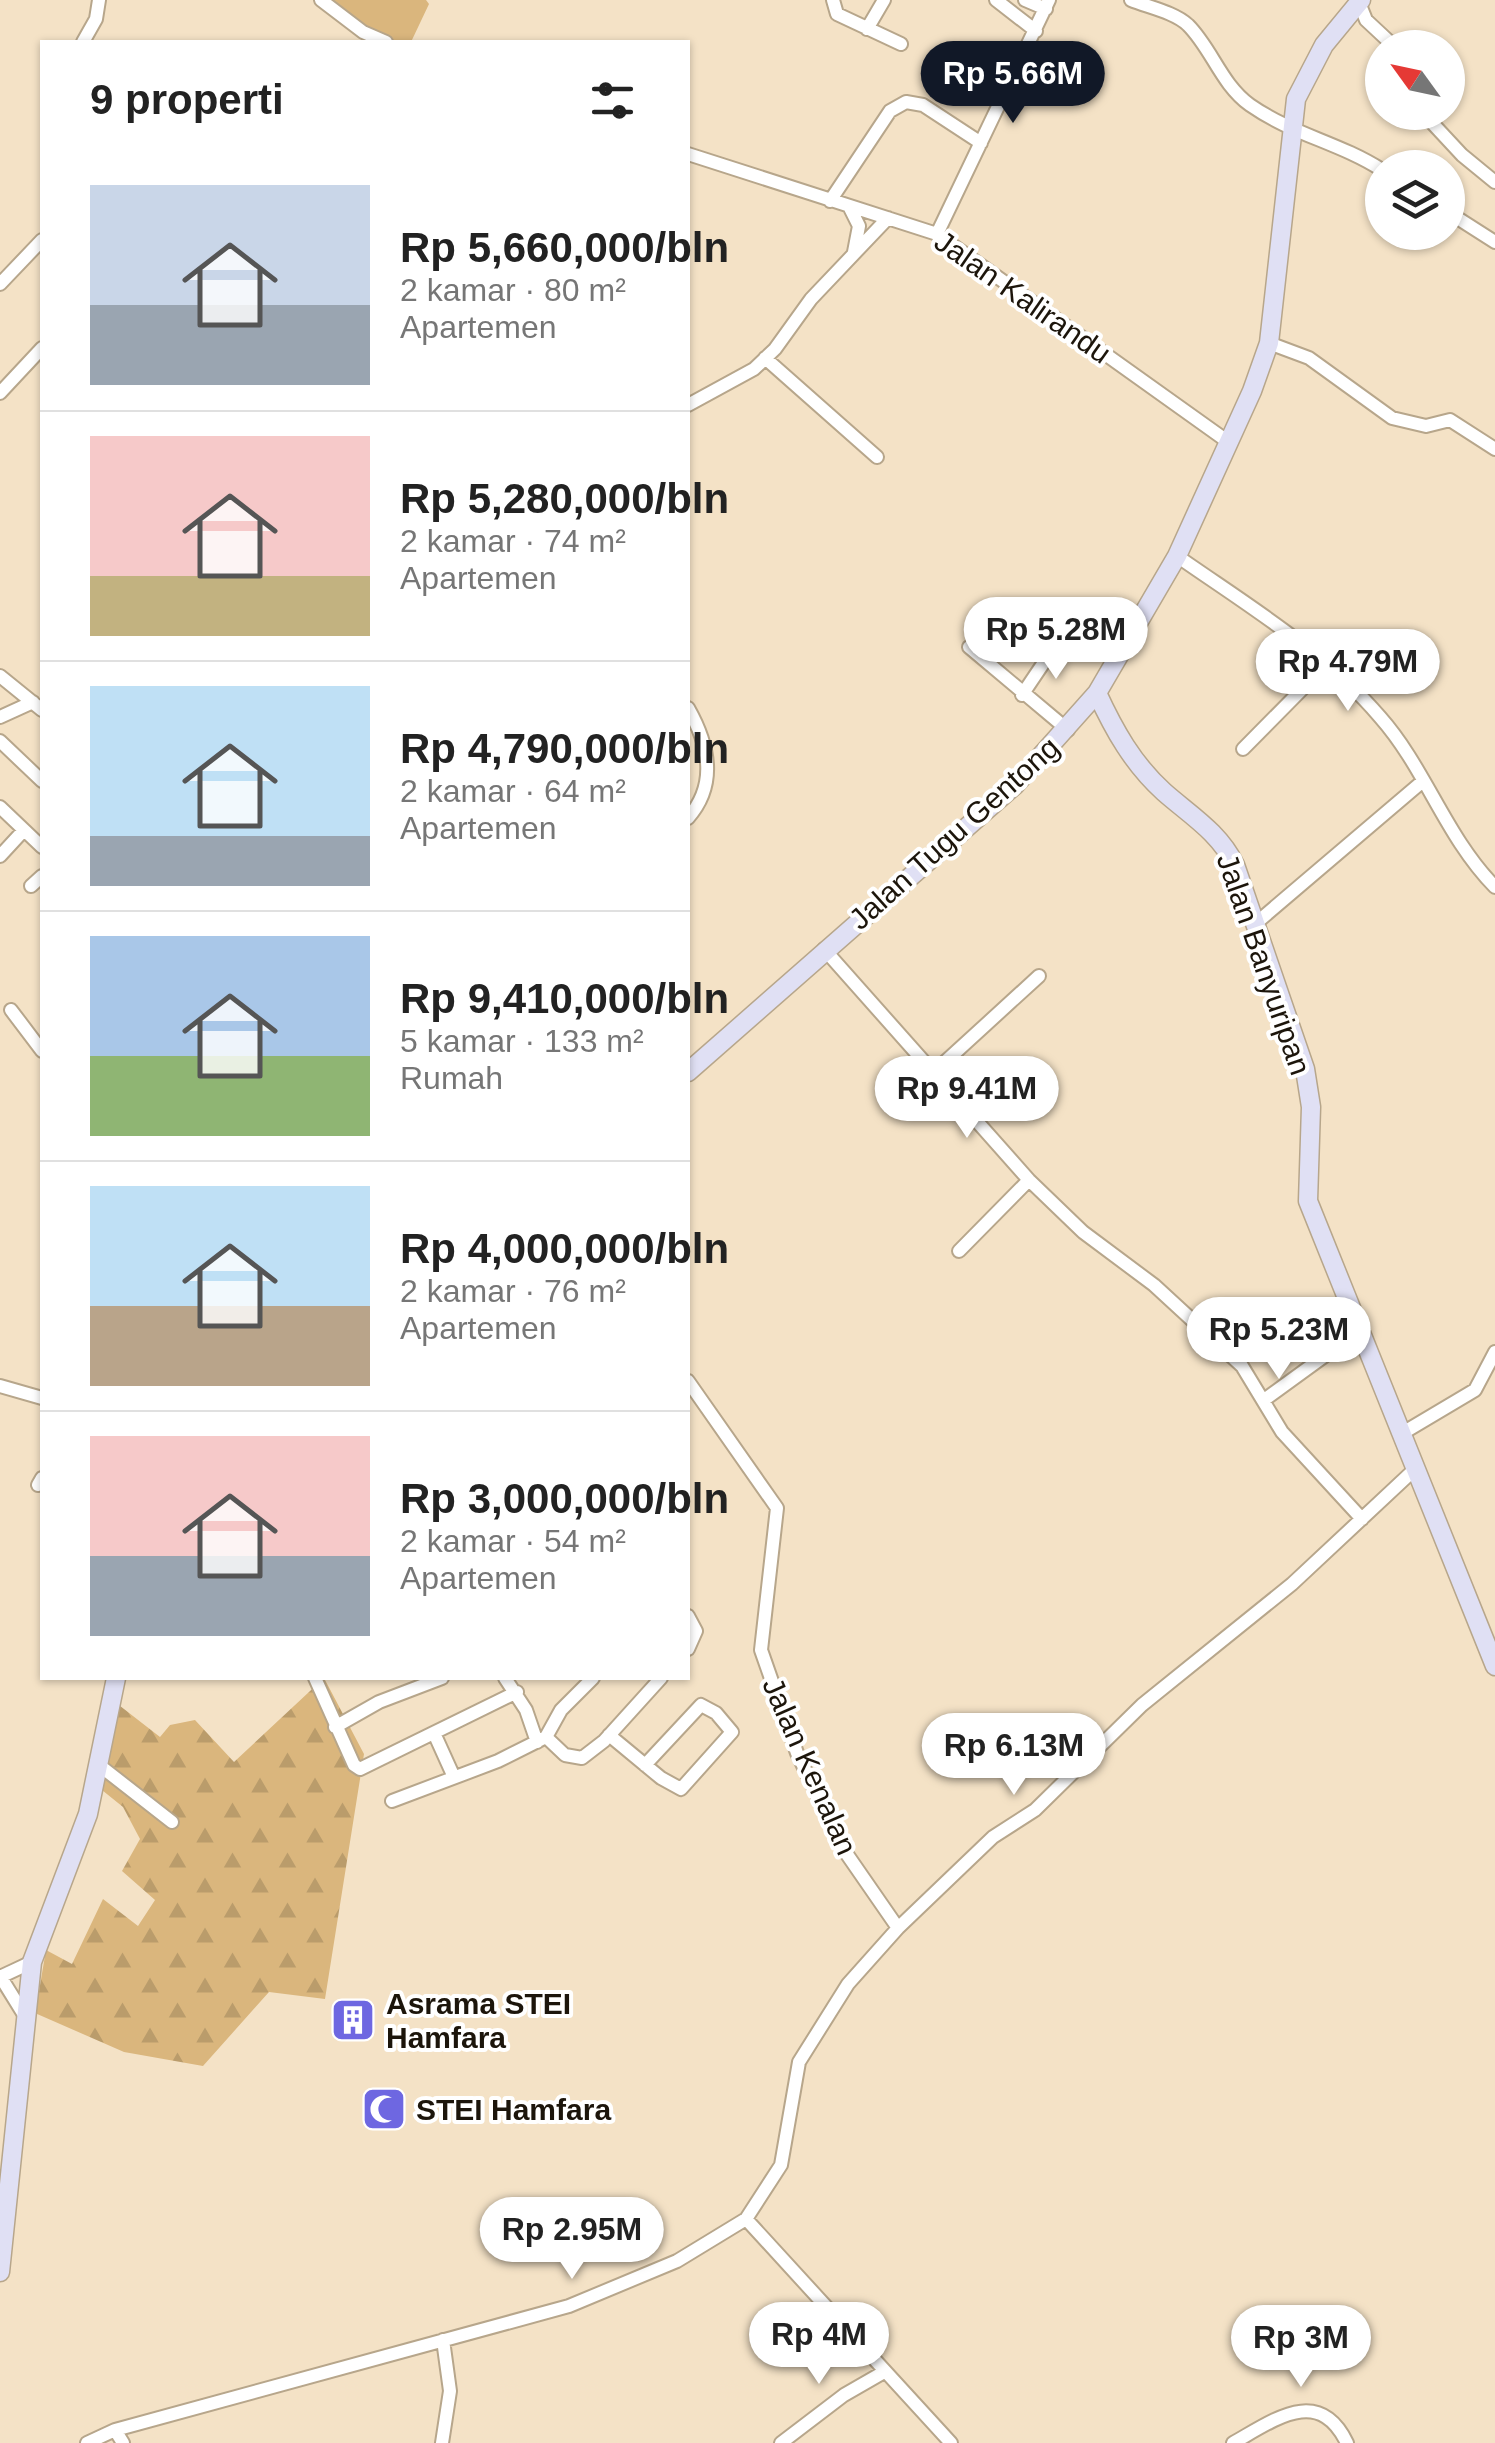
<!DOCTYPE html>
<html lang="id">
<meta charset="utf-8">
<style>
:root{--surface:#fff;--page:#f2f2f2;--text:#222;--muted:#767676;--line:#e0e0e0;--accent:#111827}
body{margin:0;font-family:Helvetica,sans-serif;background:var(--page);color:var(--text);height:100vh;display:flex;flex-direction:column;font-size:38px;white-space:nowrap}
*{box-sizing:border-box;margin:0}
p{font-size:32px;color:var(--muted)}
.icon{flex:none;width:55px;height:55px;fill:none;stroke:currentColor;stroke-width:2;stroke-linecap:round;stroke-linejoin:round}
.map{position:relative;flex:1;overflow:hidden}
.sheet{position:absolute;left:40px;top:40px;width:650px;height:1640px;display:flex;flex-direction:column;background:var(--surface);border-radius:0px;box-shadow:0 2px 8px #0004}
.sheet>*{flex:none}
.needle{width:65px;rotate:303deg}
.tools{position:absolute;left:1365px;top:30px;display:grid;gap:20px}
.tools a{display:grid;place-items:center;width:100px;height:100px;border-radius:50%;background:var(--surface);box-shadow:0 2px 8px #0004;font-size:50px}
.price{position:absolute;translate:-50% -85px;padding:0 22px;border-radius:35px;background:#fff;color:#222;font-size:32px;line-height:65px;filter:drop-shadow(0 2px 5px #0008)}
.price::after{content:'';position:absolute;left:50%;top:60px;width:30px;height:22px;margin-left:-15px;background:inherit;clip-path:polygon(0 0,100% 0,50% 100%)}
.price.active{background:var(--accent);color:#fff}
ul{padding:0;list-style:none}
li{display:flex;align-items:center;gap:30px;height:250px;padding:0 50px}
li+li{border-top:2px solid var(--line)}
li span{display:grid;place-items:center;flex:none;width:280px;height:200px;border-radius:0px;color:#555}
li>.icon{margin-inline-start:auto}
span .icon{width:120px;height:120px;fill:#fffc;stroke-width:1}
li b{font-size:42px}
h2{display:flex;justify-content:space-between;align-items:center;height:120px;padding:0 50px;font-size:42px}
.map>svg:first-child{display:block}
.green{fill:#dab67d}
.forest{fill:url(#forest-firs)}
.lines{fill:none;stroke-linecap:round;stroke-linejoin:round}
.street-casing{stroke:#b7a68b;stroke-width:16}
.secondary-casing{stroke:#b7a68b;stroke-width:21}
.street{stroke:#fff;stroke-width:12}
.secondary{stroke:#e0e0f4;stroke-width:18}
.labels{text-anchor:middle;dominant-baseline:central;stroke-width:8;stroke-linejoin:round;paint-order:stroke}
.street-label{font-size:30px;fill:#1c150b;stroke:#fff}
.poi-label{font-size:30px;font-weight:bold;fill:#1c150b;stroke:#fff;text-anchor:start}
</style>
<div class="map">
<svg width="1495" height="2443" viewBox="0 0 1495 2443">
<defs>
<pattern id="forest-firs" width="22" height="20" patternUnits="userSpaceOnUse" patternTransform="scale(2.5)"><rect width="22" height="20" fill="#dab67d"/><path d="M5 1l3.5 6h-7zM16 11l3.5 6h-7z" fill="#ba9c6b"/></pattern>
</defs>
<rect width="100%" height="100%" fill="#f4e2c6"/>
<path class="green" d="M 323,0 L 426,0 L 429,4 L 411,42 C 376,43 350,19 323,0 Z"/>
<path class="forest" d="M 324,1678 L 364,1754 L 325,1999 L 269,1992 L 203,2066 L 124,2052 L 28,2010 L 39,1991 L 46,1950 L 72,1964 L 103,1899 L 138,1926 L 155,1900 L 122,1871 L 140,1839 L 123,1807 L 97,1786 L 115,1702 L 160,1737 L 170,1725 L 195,1720 L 234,1762 Z"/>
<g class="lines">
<defs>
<path id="street" d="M 321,0 L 363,32 L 386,42
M 833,0 L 837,14 L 901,44
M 996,0 L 1036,31
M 1025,0 L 1046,9
M 1131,0 C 1148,7 1174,12 1188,25 C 1212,49 1221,84 1250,105 C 1293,135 1338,142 1382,170
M 1358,0 L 1366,20 L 1396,48
M 867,29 L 884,0
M 83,42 L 96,19 L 99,0
M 1422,112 L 1462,155 L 1495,182
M 688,154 L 937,234 L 1227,441
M 830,201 L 890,111 L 906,102 L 923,105 L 981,143
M 850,208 L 859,226 L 854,252
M 1448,212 L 1495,242
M 937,234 L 1049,0
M 0,284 L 42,240
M 1269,343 L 1309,358 L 1392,418 L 1426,426 L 1450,420 L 1495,449
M 765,358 L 877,457
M 0,393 L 42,348
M 688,405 L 754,369 L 775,349 L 811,299 L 888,218
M 1177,556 C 1247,605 1324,651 1380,717 C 1426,769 1445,836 1495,887
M 969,647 L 1068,730
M 0,676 L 42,710
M 1022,695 L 1055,646
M 688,708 C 709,745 718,784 688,818
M 0,717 L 33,702
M 0,741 L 42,781
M 1243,749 L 1327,664
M 0,807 L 42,847
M 0,856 L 24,830
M 31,886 L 42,876
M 1255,924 L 1423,781
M 824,949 L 1029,1180 L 1083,1232 L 1154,1285 L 1242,1366 L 1282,1432 L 1362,1519
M 11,1010 L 42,1051
M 934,1072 L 1039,976
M 959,1251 L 1029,1180
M 688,1381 L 777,1508 L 761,1650 L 797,1753 L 844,1850 L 898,1928
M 0,1386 L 42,1398
M 1264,1400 L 1359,1331
M 1401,1434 L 1475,1390 L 1495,1352
M 38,1485 L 42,1478
M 688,1616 L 696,1631 L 688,1649
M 315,1678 L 354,1765 L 360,1769 L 517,1692
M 505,1678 L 526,1710 L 537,1742
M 335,1727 L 379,1702 L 442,1678
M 434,1733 L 453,1775
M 609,1735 L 661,1778 L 681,1789 L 732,1732 L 716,1713 L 701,1705 L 645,1765
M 546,1737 L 565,1755 L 582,1758 L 604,1741 L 661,1678
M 99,1765 L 172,1822
M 392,1801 L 498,1761 L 546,1737 L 561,1710 L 593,1678
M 0,1976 L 23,2013
M 0,1977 L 32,1962
M 746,2219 L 781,2165 L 799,2062 L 848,1984 L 898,1928 L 993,1837 L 1035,1810 L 1142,1705 L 1292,1584 L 1415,1469
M 115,2430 L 123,2443
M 87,2443 L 115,2430 L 569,2306 L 677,2261 L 746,2219 L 951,2443
M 442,2443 L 450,2391 L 443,2340
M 781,2443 L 844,2395 L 884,2372
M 1233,2443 C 1274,2420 1319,2385 1347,2443"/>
<path id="secondary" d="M 1097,693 C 1114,730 1133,764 1164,792 C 1190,815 1219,832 1235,865 L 1305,1069 L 1311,1107 L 1308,1201 L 1495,1666
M 688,1072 L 1015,785 L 1097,693 L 1177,556 L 1252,391 L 1269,343 L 1296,99 L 1324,45 L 1361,0
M 0,2272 L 32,1962 L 88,1814 L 116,1678"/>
</defs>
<use href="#street" class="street-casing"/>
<use href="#secondary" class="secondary-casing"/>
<use href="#street" class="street"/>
<use href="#secondary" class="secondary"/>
</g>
<defs>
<symbol id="building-square" viewBox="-11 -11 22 22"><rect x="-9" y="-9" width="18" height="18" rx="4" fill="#6e67e1" stroke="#fff"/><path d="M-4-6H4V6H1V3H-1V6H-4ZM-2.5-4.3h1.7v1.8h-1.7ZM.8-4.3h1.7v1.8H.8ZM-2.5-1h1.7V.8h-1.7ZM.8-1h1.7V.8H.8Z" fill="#fff"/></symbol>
<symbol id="mosque-square" viewBox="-11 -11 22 22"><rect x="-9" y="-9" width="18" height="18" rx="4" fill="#6e67e1" stroke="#fff"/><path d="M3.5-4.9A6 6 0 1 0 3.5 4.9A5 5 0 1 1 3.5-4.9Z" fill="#fff"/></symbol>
</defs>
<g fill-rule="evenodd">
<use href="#building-square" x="328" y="1995" width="50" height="50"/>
<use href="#mosque-square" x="359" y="2084" width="50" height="50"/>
</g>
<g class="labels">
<g class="street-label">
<text transform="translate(1023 297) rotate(35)">Jalan Kalirandu</text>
<text transform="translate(954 833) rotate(-42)">Jalan Tugu Gentong</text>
<text transform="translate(1264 964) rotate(71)">Jalan Banyuripan</text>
<text transform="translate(810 1766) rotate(66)">Jalan Kenalan</text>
</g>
<g class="poi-label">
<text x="386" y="2003">Asrama STEI<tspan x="386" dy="34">Hamfara</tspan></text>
<text x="416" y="2109">STEI Hamfara</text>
</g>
</g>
</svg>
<div class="tools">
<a><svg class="needle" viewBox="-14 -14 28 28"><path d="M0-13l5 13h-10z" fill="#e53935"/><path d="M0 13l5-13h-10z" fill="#767676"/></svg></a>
<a><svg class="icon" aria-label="layers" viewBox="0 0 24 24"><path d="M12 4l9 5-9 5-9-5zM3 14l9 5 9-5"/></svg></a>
</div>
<b class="price active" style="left:1013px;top:126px">Rp 5.66M</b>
<b class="price" style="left:1056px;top:682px">Rp 5.28M</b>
<b class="price" style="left:1348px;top:714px">Rp 4.79M</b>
<b class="price" style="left:967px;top:1141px">Rp 9.41M</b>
<b class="price" style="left:1279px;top:1382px">Rp 5.23M</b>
<b class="price" style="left:1014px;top:1798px">Rp 6.13M</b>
<b class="price" style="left:572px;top:2282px">Rp 2.95M</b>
<b class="price" style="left:819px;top:2387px">Rp 4M</b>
<b class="price" style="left:1301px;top:2390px">Rp 3M</b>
<section class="sheet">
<h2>9 properti<svg class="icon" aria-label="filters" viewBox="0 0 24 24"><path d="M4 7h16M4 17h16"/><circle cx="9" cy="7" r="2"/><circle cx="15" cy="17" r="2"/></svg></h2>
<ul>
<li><span style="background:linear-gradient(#c9d6e8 60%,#9aa5b1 0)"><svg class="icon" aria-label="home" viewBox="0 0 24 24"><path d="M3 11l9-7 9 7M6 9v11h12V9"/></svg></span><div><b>Rp 5,660,000/bln</b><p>2 kamar · 80 m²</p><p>Apartemen</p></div></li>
<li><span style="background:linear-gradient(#f6c9c9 70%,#c2b280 0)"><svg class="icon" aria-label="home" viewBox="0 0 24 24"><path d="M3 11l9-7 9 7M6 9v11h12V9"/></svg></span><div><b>Rp 5,280,000/bln</b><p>2 kamar · 74 m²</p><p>Apartemen</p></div></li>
<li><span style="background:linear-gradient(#bfe0f5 75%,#9aa5b1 0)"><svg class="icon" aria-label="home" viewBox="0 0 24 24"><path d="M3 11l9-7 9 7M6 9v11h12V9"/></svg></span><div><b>Rp 4,790,000/bln</b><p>2 kamar · 64 m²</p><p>Apartemen</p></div></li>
<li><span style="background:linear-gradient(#a9c7e8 60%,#8fb573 0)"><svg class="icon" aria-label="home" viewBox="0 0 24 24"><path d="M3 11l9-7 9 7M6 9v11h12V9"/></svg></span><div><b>Rp 9,410,000/bln</b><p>5 kamar · 133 m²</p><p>Rumah</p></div></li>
<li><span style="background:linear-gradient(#bfe0f5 60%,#b9a48a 0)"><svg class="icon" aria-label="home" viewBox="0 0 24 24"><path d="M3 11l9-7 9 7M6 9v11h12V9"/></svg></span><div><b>Rp 4,000,000/bln</b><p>2 kamar · 76 m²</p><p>Apartemen</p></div></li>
<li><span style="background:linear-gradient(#f6c9c9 60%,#9aa5b1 0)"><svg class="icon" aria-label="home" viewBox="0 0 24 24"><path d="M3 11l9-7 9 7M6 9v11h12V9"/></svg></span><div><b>Rp 3,000,000/bln</b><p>2 kamar · 54 m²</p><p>Apartemen</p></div></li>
</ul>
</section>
</div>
